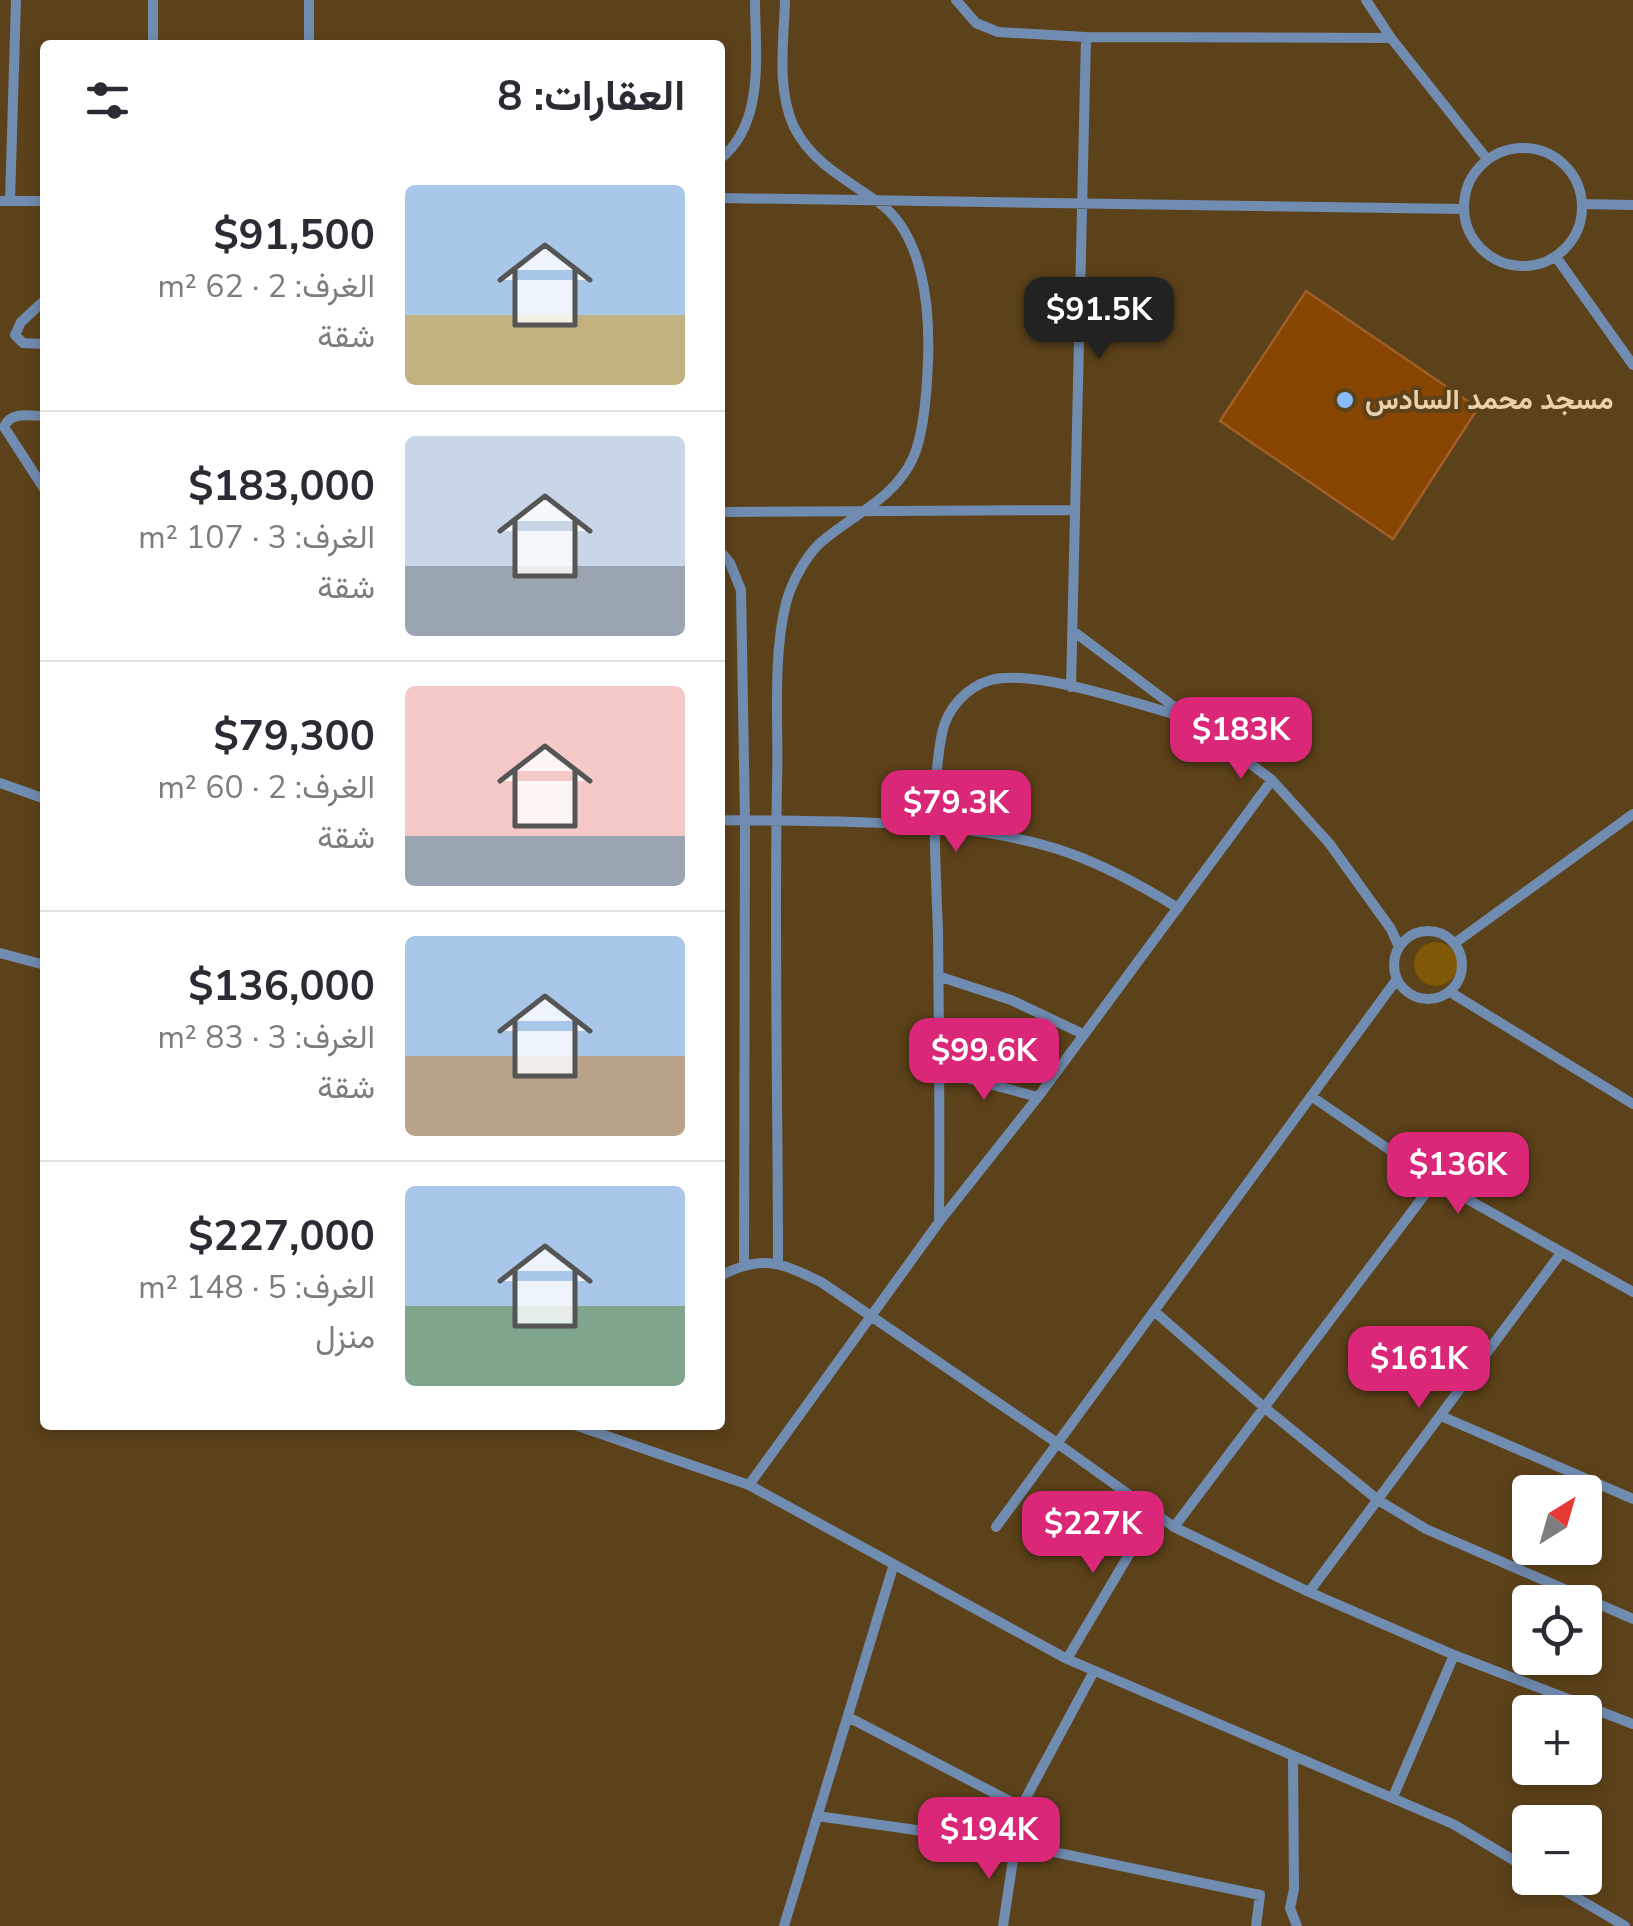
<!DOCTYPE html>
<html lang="ar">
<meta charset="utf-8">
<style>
:root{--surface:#fff;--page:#f2f2f3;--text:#2b2b33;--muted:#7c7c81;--line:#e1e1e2;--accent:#db2777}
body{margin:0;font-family:"Nunito Sans",Vazirmatn,sans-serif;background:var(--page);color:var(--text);direction:rtl;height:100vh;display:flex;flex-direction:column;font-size:38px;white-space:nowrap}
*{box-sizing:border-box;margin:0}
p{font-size:32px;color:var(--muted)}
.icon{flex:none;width:55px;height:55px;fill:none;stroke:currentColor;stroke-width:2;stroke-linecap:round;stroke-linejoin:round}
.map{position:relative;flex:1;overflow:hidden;direction:ltr}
.panel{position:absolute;left:40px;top:40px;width:685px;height:1390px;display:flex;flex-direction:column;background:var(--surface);border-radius:10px;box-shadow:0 5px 15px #0003;direction:rtl}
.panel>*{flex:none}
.needle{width:65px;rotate:37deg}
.controls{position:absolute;left:1512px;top:1475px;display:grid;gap:20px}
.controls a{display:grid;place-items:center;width:90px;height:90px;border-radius:10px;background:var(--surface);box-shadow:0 5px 15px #0003;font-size:50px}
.price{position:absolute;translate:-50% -85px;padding:0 22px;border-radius:20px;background:var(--accent);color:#fff;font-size:32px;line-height:65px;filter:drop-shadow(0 2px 5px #0008)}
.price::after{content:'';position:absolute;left:50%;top:60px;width:30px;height:22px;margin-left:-15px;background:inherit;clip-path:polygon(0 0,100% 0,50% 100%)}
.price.current{background:#222;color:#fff}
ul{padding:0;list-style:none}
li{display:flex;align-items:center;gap:30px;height:250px;padding:0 40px}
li+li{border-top:2px solid var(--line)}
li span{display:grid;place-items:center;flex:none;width:280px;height:200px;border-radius:10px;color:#555}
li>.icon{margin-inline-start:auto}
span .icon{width:120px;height:120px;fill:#fffc;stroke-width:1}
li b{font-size:42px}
h2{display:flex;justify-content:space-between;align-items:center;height:120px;padding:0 40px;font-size:42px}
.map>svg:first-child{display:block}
.green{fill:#805705}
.building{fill:#884502;stroke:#a05e29;stroke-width:2.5}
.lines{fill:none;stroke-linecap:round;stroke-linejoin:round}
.minor{stroke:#718cb1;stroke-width:10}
.poi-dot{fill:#89bafc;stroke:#5c421a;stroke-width:4}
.labels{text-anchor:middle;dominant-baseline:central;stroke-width:8;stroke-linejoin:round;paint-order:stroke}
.poi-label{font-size:28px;font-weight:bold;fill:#ead0ad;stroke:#5c421a;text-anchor:start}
</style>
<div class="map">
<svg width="1633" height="1926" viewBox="0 0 1633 1926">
<rect width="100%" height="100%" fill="#5c421a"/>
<path class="green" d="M1414 964a22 22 0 1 1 44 0a22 22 0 1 1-44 0Z"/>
<path class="building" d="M 1306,291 L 1478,408 L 1393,539 L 1220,421 Z"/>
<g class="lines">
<path class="minor" d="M 956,0 L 976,23 L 998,32 L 1086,37 L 1391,38
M 1366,0 L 1391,38 L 1487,159
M 153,45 L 153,0
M 309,45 L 309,0
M1464 207a59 59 0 1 1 118 0a59 59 0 1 1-118 0Z
M 720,159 C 766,123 755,52 755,0
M 720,198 L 1463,209
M 0,201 L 45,201
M 10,201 L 16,0
M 1583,204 L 1633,205
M 1556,257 L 1633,365
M 45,300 L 21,322 L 15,335 L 23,343 L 45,344
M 45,416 C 29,416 11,411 4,427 L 45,490
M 720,512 L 1075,510
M 720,551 L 730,563 L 741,590 L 745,821 L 744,1264
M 1073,631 L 1272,780 L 1329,843 L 1391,929 L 1399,947
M 1071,687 L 1086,37
M 0,783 L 45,799
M 720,820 C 828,822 968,817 1069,853 C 1108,867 1144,887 1178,908
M1394 965a34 34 0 1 1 68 0a34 34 0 1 1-68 0Z
M 1455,943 L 1633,814
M 0,953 L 45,965
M 938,976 L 1011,1000 L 1083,1034
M 1450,992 L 1633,1104
M 940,1071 L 1038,1097
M 1311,1096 L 1435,1181 L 1633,1292
M 939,1221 C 940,1125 939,1028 938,932 C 936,869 930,794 942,733 C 947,709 966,687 991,680 C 1036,668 1145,707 1192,719
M 778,1262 C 778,1103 774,943 777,785 C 779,726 772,660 786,603 C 791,584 804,559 819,544 C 851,515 894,500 913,458 C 924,434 927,388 928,361 C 930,309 924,234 878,202 C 847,180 812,163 794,127 C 776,88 784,41 785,0
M 720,1276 C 762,1254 780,1262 821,1282 L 1057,1443 L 1174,1527 L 1309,1592 L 1454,1655 L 1633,1724
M 1154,1311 L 1265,1408 L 1378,1500 L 1426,1529 L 1633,1619
M 1441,1416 L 1633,1499
M 575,1425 L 749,1485 L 1067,1659 L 1453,1824 L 1530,1870
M 749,1485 L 939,1222 L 1038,1097 L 1272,780
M 996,1527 L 1397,979
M 1174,1527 L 1435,1181
M 1309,1592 L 1561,1253
M 1067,1659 L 1153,1514
M 848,1717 L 1021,1807
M 1293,1758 L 1294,1889 L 1290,1908 L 1297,1926
M 1393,1797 L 1454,1655
M 817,1816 L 1015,1844 L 1260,1895 L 1256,1926
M 1543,1878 L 1625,1926
M 784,1926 L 893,1567
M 1003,1926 L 1021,1807 L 1094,1671"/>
</g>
<circle class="poi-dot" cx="1345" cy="400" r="10"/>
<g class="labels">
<g class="poi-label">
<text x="1365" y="400">مسجد محمد السادس</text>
</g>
</g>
</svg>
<div class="controls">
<a><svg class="needle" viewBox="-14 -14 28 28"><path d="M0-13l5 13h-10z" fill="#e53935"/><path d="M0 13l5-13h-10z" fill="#7c7c81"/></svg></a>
<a><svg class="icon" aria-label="locate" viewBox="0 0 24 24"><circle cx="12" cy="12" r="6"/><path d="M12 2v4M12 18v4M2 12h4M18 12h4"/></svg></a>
<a>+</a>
<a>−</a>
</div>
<b class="price current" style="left:1099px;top:362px">$91.5K</b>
<b class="price" style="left:1241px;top:782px">$183K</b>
<b class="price" style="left:956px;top:855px">$79.3K</b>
<b class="price" style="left:984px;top:1103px">$99.6K</b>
<b class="price" style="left:1458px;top:1217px">$136K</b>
<b class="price" style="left:1419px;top:1411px">$161K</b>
<b class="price" style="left:1093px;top:1576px">$227K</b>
<b class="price" style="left:989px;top:1882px">$194K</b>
<section class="panel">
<h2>العقارات: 8<svg class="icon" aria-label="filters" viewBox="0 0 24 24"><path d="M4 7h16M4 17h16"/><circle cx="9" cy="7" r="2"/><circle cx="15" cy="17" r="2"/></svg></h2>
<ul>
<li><span style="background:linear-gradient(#a9c7e8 65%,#c2b280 0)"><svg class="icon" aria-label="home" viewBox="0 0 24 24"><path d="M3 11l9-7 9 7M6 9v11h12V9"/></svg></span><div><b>$91,500</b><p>الغرف: 2 · 62 m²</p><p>شقة</p></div></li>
<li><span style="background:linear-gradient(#c9d6e8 65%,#9aa5b1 0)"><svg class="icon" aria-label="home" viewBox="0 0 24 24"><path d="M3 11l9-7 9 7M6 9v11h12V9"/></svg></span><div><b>$183,000</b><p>الغرف: 3 · 107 m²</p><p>شقة</p></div></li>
<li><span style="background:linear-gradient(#f6c9c9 75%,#9aa5b1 0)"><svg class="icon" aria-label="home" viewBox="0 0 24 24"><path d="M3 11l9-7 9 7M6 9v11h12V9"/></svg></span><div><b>$79,300</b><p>الغرف: 2 · 60 m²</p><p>شقة</p></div></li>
<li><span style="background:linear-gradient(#a9c7e8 60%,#b9a48a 0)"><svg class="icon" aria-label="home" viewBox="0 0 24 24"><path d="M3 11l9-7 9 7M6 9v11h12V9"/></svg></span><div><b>$136,000</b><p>الغرف: 3 · 83 m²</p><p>شقة</p></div></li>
<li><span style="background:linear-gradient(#a9c7e8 60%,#7fa58c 0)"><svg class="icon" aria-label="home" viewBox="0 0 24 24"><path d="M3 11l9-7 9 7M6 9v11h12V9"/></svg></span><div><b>$227,000</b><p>الغرف: 5 · 148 m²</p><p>منزل</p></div></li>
</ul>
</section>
</div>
